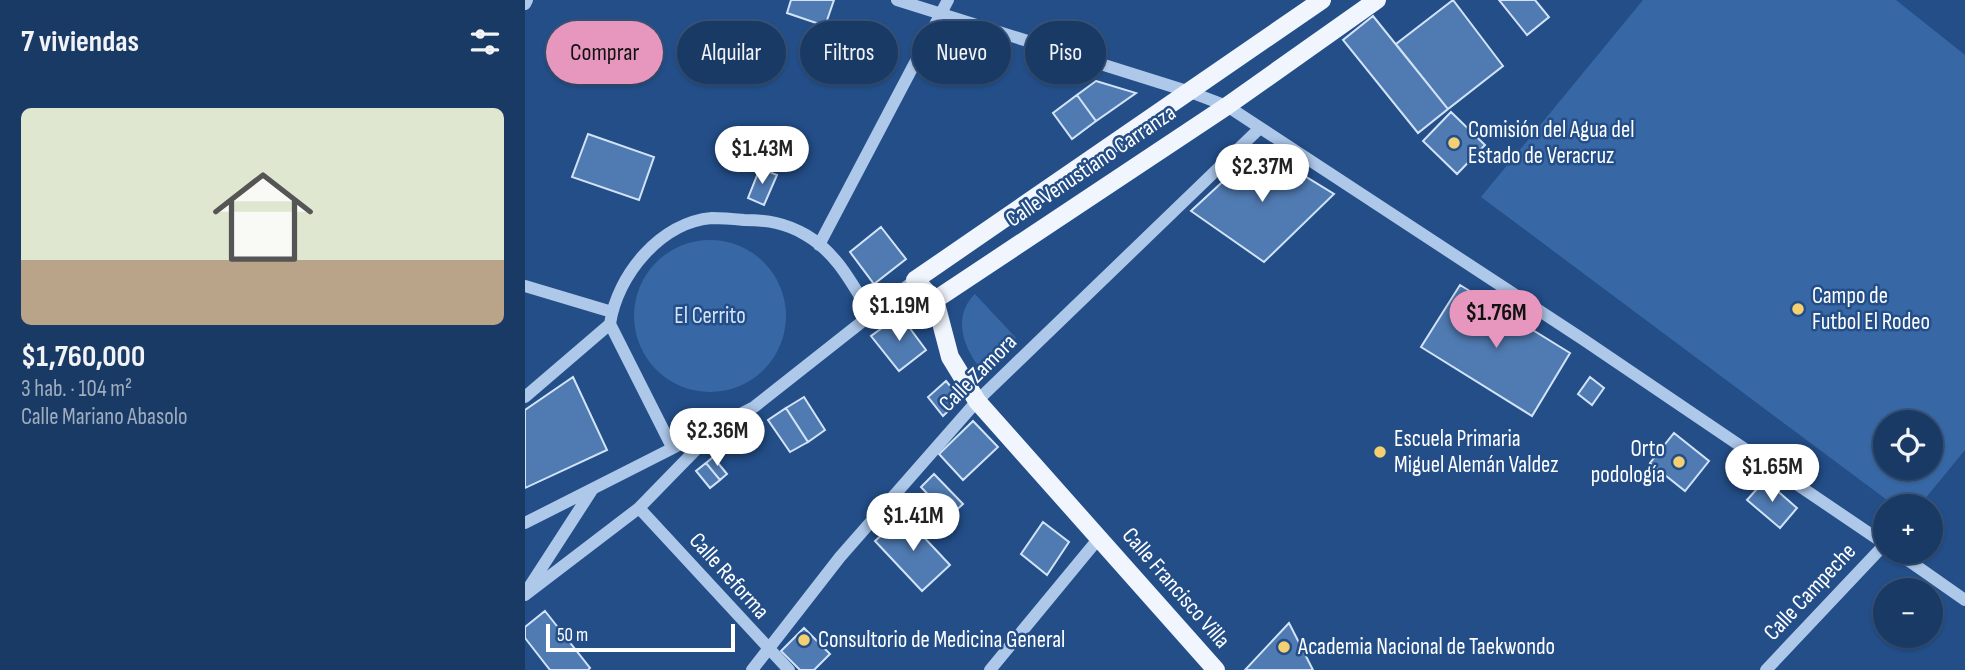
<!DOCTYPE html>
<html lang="es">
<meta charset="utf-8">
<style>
:root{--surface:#1a3a66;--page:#27456f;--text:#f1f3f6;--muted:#9fadbf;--line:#38547a;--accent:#e797bd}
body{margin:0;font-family:"Sofia Sans Condensed",sans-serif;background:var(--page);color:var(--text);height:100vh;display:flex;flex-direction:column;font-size:26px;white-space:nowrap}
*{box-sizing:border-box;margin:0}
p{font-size:23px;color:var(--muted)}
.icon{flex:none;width:38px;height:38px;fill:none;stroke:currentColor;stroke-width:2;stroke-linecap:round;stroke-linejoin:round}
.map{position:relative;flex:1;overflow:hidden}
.side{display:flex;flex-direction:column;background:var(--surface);width:525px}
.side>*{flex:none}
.guide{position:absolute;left:21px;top:21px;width:665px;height:63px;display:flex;gap:14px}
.fabs{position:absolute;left:1348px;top:410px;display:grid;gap:14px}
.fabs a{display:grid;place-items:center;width:70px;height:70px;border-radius:50%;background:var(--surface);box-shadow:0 2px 5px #0004,0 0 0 2px var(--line);font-size:35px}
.scale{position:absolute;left:21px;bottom:18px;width:189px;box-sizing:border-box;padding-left:7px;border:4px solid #fff;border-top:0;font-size:19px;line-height:24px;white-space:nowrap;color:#fff;-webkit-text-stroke:5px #234e88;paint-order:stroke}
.price{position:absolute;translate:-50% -60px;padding:0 16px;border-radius:24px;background:#fff;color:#222;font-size:23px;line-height:46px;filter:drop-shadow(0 2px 4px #0008)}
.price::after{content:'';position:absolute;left:50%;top:42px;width:21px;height:16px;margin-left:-10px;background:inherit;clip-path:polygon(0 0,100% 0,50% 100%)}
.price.on{background:var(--accent);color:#111}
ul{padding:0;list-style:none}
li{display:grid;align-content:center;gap:14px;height:371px;padding:0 21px}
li+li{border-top:2px solid var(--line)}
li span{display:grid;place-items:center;height:217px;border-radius:10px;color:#555}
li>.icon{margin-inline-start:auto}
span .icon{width:126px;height:126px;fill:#fffc;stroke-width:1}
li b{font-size:30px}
h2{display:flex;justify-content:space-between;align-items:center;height:84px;padding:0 21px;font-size:30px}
.chip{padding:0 24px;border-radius:32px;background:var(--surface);box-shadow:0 2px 5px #0004,0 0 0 2px var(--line);font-size:24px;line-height:63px}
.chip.on{background:var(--accent);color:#111}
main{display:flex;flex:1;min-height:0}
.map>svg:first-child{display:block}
.green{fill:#3768a5;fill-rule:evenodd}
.building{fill:#507bb2;stroke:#d2e3f7;stroke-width:2}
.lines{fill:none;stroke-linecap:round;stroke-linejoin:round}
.minor{stroke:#aec8ea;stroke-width:12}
.major{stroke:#f1f6fe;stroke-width:18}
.poi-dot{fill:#f5d070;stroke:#234e88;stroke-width:2.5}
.labels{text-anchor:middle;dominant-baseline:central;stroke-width:5;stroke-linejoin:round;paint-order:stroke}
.poi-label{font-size:23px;fill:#fff;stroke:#234e88;text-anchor:start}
.street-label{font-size:23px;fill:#fff;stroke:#234e88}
.park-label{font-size:23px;fill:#d2e3f7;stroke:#234e88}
</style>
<main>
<section class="side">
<h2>7 viviendas<svg class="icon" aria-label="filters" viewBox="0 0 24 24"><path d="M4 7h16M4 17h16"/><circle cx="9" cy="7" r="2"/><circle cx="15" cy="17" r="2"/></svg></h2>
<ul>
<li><span style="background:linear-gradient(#dfe7d0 70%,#b9a48a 0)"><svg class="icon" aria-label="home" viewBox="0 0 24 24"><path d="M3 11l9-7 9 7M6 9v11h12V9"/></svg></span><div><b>$1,760,000</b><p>3 hab. · 104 m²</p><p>Calle Mariano Abasolo</p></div></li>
</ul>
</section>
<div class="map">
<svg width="1440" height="670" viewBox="0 0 1440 670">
<rect width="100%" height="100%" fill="#234e88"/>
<path class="green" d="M 1118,0 L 1371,0 L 1440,55 L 1440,450 L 1394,506 L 1370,506 L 956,197 ZM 1360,422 L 1405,422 L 1405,467 L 1360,467 Z
M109 316a76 76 0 1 1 152 0a76 76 0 1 1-152 0Z
M 450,294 L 491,338 L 457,370 C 438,349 427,316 450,294 Z"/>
<path class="building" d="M 266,0 L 309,0 L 300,26 L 262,13 Z
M 928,0 L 978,66 L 923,109 L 871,44 Z
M 974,0 L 1010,0 L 1024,17 L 1002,35 Z
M 848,16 L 923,109 L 893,133 L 818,40 Z
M 571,81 L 611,93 L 571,121 L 552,95 Z
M 552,95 L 571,121 L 547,139 L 528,113 Z
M 926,112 L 960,145 L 932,174 L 898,141 Z
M 63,134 L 129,157 L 114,200 L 47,177 Z
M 734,148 L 809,194 L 739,262 L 666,211 Z
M 235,168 L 252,175 L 239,205 L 223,198 Z
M 356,227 L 381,259 L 349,284 L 325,252 Z
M 935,285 L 1045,353 L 1007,416 L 896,347 Z
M 375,315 L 401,350 L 374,371 L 346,336 Z
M 48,377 L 82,450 L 0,488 L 0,410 Z
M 1065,377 L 1079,388 L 1067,405 L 1053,394 Z
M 421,381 L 436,399 L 418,416 L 403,397 Z
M 279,397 L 300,430 L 283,442 L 261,408 Z
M 261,408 L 283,442 L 265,452 L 243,420 Z
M 448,421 L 473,447 L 438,480 L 414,454 Z
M 1149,433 L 1184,461 L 1160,491 L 1125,463 Z
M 188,457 L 202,474 L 195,480 L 181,463 Z
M 181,463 L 195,480 L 185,488 L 171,471 Z
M 409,474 L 438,504 L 424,517 L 396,487 Z
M 1240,480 L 1272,508 L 1255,528 L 1222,500 Z
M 378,515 L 425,565 L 397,591 L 350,541 Z
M 518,522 L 544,542 L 522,575 L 496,554 Z
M 20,611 L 65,668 L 63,670 L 25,670 L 0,638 L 0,627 Z
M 764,623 L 788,670 L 720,670 Z
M 279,628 L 305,654 L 289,670 L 275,670 L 256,651 Z"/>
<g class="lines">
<path class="minor" d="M 372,0 L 665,92 L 702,106 L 1059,340 L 1360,544 L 1241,670
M 0,4 L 2,0
M 294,245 L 423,0
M 0,286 L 87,312
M 352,311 L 410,300
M 0,397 L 85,324
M 147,447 L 85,324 C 92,275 136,222 187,218 C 197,218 209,219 219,220 C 242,220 261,223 281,235 C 312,253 327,284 345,313
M 114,508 L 264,670
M 0,523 L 229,407 L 390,280
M 1370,551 L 1440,600
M 3,589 L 67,490
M 0,595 L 114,508 L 192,428
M 227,670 L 315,557 L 452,401 L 735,128
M 465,670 L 574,538"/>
<path class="major" d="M 410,300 L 702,106 L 852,0
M 410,300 L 390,280 L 797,0
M 410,300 L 425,357 L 452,401 L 691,670"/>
</g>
<g class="poi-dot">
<circle cx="929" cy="143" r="7"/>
<circle cx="1273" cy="309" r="7"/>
<circle cx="855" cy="452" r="7"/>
<circle cx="1154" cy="462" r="7"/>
<circle cx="279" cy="640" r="7"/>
<circle cx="759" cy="647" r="7"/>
</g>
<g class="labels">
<g class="poi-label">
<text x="943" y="130">Comisión del Agua del<tspan x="943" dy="26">Estado de Veracruz</tspan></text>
<text x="1287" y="296">Campo de<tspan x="1287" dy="26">Futbol El Rodeo</tspan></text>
<text x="869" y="439">Escuela Primaria<tspan x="869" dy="26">Miguel Alemán Valdez</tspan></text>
<text x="1140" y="449" text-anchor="end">Orto<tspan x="1140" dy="26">podología</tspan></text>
<text x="293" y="640">Consultorio de Medicina General</text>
<text x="773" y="647">Academia Nacional de Taekwondo</text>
</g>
<g class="street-label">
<text transform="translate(566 166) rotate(-34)">Calle Venustiano Carranza</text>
<text transform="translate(453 373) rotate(-45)">Calle Zamora</text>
<text transform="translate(204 576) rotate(48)">Calle Reforma</text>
<text transform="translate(651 588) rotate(49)">Calle Francisco Villa</text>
<text transform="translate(1285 592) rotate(-47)">Calle Campeche</text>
</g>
<g class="park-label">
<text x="185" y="316">El Cerrito</text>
</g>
</g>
</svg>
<div class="fabs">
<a><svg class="icon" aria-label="locate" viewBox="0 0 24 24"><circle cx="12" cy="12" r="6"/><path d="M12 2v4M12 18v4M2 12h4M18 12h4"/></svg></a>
<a>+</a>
<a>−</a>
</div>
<div class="scale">50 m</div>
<b class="price" style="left:237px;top:186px">$1.43M</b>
<b class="price" style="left:737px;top:204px">$2.37M</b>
<b class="price" style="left:374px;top:343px">$1.19M</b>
<b class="price on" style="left:971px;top:350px">$1.76M</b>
<b class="price" style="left:192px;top:468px">$2.36M</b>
<b class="price" style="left:1247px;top:504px">$1.65M</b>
<b class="price" style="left:388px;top:553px">$1.41M</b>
<div class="guide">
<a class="chip on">Comprar</a>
<a class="chip">Alquilar</a>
<a class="chip">Filtros</a>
<a class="chip">Nuevo</a>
<a class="chip">Piso</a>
</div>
</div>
</main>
